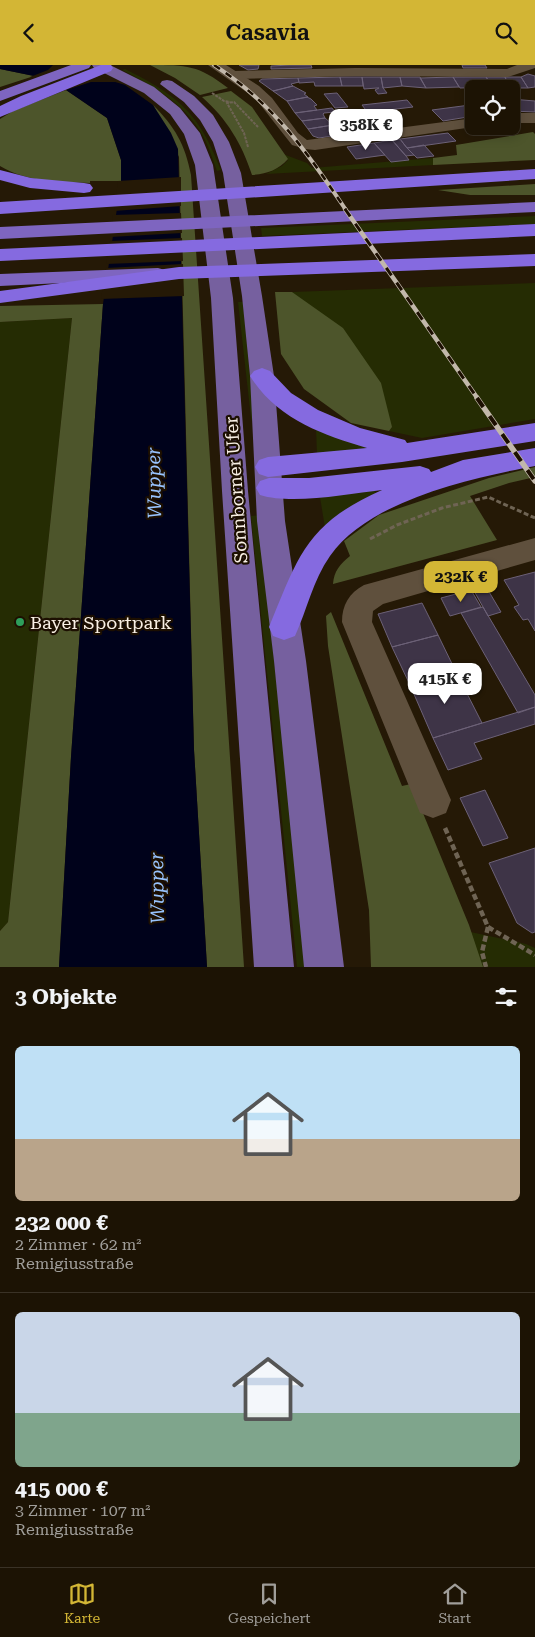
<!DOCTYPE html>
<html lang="de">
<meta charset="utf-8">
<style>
:root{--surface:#1c1304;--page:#251c0e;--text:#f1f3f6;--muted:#a09e9a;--line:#3a3226;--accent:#d3b635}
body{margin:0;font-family:"Roboto Serif",serif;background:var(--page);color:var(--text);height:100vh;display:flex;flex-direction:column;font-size:19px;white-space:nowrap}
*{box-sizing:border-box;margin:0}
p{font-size:16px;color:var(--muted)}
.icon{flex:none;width:28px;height:28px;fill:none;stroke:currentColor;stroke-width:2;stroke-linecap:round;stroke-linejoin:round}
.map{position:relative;height:902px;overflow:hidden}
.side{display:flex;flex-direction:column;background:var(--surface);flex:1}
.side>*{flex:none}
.tools{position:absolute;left:465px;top:15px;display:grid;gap:10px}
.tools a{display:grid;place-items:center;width:55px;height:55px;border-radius:8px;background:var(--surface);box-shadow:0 2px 12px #0003,0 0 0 1px var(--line);font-size:25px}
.price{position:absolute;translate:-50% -42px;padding:0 11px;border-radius:10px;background:#fff;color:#222;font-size:16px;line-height:32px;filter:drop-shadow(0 1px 2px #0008)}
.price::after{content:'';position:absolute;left:50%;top:30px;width:15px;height:11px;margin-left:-8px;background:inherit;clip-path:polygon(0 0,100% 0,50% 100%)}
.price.current{background:var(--accent);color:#111}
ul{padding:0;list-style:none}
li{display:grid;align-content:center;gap:10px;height:265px;padding:0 15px}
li+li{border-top:1px solid var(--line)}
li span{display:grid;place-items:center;height:155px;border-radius:8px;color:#555}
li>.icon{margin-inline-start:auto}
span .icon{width:90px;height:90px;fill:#fffc;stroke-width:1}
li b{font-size:21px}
h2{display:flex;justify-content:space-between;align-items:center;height:60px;padding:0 15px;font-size:21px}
header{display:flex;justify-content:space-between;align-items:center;height:65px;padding:0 15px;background:var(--accent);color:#111;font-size:22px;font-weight:600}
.menu{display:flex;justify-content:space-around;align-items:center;height:70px;border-top:1px solid var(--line);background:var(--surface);font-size:14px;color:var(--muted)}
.menu a{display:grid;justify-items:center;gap:2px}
.menu .current{color:var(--accent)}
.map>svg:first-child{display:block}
.green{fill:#252c03}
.forest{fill:#4d552b}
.water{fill:#00021b}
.pier{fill:#251906}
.building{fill:#3e3447;stroke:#6c6177}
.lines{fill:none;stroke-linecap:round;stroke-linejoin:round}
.path-far2{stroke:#6f6454;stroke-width:2;stroke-dasharray:3 1;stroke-linecap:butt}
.path-far1{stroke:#6f6454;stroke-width:3;stroke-dasharray:5 2.5;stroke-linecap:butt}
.path{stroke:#6f6454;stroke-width:4.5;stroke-dasharray:6 3;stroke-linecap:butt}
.minor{fill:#5f503d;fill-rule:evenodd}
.tertiary{fill:#5f503d;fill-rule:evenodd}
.primary{fill:#76609f;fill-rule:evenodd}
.trunk{fill:#7e65c0;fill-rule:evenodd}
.motorway{fill:#856ae0;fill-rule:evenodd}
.rail-far2-casing{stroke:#c2b8ab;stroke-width:4}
.rail-far1-casing{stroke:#c2b8ab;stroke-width:4.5}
.rail-casing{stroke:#c2b8ab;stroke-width:5.5}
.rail-far2{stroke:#1c0f01;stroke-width:2.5;stroke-dasharray:7;stroke-linecap:butt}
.rail-far1{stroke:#1c0f01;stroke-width:3;stroke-dasharray:9;stroke-linecap:butt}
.rail{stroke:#1c0f01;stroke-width:4;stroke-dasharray:11;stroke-linecap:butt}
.leisure-dot{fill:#2e9e5b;stroke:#1c0f01;stroke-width:2}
.labels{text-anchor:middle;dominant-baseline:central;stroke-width:4.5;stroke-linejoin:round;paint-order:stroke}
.street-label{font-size:18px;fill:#f9f0e5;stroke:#1c0f01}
.poi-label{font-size:18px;fill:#f9f0e5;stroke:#1c0f01;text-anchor:start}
.water-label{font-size:19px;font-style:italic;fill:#98c3fd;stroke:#1c0f01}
</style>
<header><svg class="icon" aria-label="back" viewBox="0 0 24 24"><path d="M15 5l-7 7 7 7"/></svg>Casavia<svg class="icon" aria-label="search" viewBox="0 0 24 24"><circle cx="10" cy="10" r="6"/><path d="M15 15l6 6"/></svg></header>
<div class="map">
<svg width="535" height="902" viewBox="0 0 535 902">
<rect width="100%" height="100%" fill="#251906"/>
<path class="green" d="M 125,4 C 179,31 199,48 221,105 L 217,106 C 212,93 208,78 200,66 C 182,37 151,20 122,5 Z
M 283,89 L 307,98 L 312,103 L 433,93 L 433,100 L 266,109 L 282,101 L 288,95 Z
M 535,151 L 535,159 L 262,171 L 261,163 Z
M 535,218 L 535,354 L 422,373 L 389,366 L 392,362 L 292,227 Z
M 238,237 L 243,237 L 254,356 L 252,356 L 251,353 Z
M 72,253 L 8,857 L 0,866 L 0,257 Z
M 316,363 L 371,383 L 317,390 Z
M 374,424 L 377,431 L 325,463 L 320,432 Z
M 260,450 L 269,550 L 308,902 L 297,902 L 251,451 Z
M 369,845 L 526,879 L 535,883 L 535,902 L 376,902 Z"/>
<path class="forest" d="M 150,0 C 187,0 198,0 228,23 L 200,30 L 175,13 Z
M 0,4 L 34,11 L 0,22 Z
M 66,25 L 107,53 L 121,95 L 121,116 L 90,116 L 90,118 C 61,117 26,117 0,101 L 0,54 L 13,46 Z
M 231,26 L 252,42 L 288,94 C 278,105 267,109 252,110 C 242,79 227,54 202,32 Z
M 153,40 C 175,62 185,79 191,110 L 244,902 L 207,902 L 194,685 L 179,92 Z
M 533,67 L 535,69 L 535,95 L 433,100 L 433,93 L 457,90 L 456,80 Z
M 535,119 L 535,130 L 470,130 L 438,125 Z
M 275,227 L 292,227 L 343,263 L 381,318 L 392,362 L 389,366 L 351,358 L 304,324 L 281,289 Z
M 103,239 L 71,692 L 59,902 L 0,902 L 0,866 L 8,857 L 72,253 L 0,257 L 0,241 Z
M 535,402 L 535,412 L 509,418 L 470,431 L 497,475 L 333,519 C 334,506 340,499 350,491 L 344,476 L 379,450 L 489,413 Z
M 331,547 L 402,721 L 411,719 L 469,860 L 483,902 L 371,902 L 369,845 L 328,581 L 326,551 Z"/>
<path class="water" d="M 0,0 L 60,0 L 125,20 L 153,40 L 171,68 L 178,84 L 194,685 L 207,902 L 59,902 L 71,692 L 103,239 L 121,116 L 121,95 L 107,53 L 66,25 L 34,11 L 0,4 Z"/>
<path class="pier" d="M 53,0 L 63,0 L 119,17 L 91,17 L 63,26 L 30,12 L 48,5 Z
M 181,112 L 181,141 L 114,146 L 118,116 Z
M 181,148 L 182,168 L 110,172 L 113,150 Z
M 182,173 L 183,196 L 106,199 L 110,176 Z
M 183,199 L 184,231 L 101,234 L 106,203 Z"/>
<path class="building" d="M 239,0 L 259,0 L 258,4 L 248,5 Z
M 290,0 L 311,0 L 312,3 L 271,4 L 271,1 Z
M 462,0 L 485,0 L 487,3 L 463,3 Z
M 528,9 L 535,11 L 535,22 L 528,23 L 521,12 Z
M 340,12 L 342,21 L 315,21 L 314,17 L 299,18 L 298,13 Z
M 340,12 L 362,12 L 363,21 L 342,21 Z
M 362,12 L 381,12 L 383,23 L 387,28 L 378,29 L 375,25 L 379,23 L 377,23 L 364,24 Z
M 381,12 L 400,12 L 402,21 L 383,23 Z
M 400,12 L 420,12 L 426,23 L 402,21 Z
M 453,12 L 459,22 L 426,23 L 420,13 Z
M 453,12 L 486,12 L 493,22 L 460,23 Z
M 486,12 L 505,12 L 510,23 L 493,22 Z
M 505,12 L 521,12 L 528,23 L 510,23 Z
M 298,13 L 299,17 L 291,19 L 293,21 L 273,26 L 259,16 L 262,14 Z
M 293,21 L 306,28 L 304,29 L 308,32 L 287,36 L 273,26 Z
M 337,28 L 348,42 L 335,43 L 324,29 Z
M 307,32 L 311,34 L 317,40 L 314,41 L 317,45 L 295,48 L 287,36 Z
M 511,34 L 535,36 L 535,47 L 511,46 Z
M 407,35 L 413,42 L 388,45 L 402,61 L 389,63 L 380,52 L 372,53 L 362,40 Z
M 470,40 L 474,46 L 474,51 L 443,56 L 432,45 Z
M 332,43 L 335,47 L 324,48 L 323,49 L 325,53 L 302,56 L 295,48 Z
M 380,52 L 389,63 L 353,68 L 345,59 L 354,58 L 352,56 Z
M 325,53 L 333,60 L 308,64 L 302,56 Z
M 333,60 L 340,63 L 348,62 L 353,68 L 319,73 L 313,71 L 308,64 Z
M 448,68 L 456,76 L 407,83 L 400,74 Z
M 400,74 L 407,83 L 414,90 L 406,91 L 392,75 Z
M 392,75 L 406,91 L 409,95 L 391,97 L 374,78 Z
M 374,78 L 385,90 L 356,94 L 347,82 Z
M 424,80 L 434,91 L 417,93 L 407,83 Z
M 535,507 L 535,566 L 528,554 L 523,555 L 514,542 L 519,540 L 504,515 Z
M 485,520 L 501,547 L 488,551 L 473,524 Z
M 471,525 L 481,542 L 450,551 L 441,533 Z
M 422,538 L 438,570 L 392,582 L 378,549 Z
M 483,542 L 535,630 L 535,642 L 518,648 L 461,548 Z
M 438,570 L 456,607 L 410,620 L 392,582 Z
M 456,607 L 482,658 L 433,673 L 410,620 Z
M 535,642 L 535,659 L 474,678 L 482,694 L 448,705 L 433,673 Z
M 485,725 L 508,773 L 483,781 L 460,733 Z
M 535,783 L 535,867 L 532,868 L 517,858 L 489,798 Z"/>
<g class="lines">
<path class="path-far2" d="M 212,28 L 224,36 L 230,37
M 248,82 L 244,68 L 227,38 L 234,37 L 258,62"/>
<path class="path-far1" d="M 370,474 L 397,460 L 442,443 L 488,432 L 535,453"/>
<path class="path" d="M 445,763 L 488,862 L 482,887 L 486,902
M 488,862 L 535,890"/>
<path class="minor" d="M 517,0 L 535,0 L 535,3 L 508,12 L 355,11 L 233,14 L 228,13 L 226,10 L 228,7 L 233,6 L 355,3 L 507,4 Z
M 535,473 L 535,495 L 383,539 L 373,546 L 372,557 L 451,735 L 446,748 L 433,753 L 420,748 L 342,557 C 342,540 349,528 364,520 Z"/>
<path class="tertiary" d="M 208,0 L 226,0 L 259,21 L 272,33 L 298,68 L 307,75 L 474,53 L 474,61 L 480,61 L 315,85 L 305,84 L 292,80 L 255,33 Z
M 511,48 L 535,48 L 535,58 L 511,58 Z"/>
<path class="primary" d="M 92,0 L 110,0 L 154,22 L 180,43 L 200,68 L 213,100 L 233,233 L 248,426 L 294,902 L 254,902 L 222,426 L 211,233 L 195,100 L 184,69 L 170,49 L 144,28 L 94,3 Z
M 167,15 L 172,16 L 194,31 L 213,50 L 229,77 L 241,108 L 262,231 L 274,311 L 285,456 L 306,596 L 344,902 L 304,902 L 274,596 L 257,456 L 250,311 L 242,231 L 223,108 L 213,77 L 200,55 L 184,37 L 160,19 L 162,16 Z"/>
<path class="trunk" d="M 71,0 L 91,0 L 89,3 L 0,36 L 0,26 Z
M 535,137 L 535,147 L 0,174 L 0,162 Z
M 158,203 L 165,205 L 168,209 L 165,213 L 0,221 L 0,209 Z"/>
<path class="motorway" d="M 101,0 L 111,0 L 113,3 L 111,6 L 0,52 L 0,41 L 21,31 Z
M 535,104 L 535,114 L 0,149 L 0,137 Z
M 0,105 L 31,113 L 84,118 L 90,119 L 93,123 L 90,127 L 84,128 L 30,123 L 0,115 Z
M 535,159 L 535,171 L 0,196 L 0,184 Z
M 535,189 L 535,201 L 179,214 L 0,238 L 0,226 L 179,202 Z
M 262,303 L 270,306 L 291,328 L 318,345 L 360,363 L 405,375 L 407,378 L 535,358 L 535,376 L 402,397 L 268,412 L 259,409 L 255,402 L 259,395 L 268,392 L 367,383 C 322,370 276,353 250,311 L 254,306 Z
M 535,383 L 535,401 C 472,413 369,435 330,491 C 313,515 307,545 295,571 L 284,575 L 273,571 L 269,562 C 299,490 306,459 382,425 C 348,429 292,440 260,430 L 256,423 L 260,416 L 269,413 L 309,413 L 420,401 L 429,404 L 431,407 L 463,395 Z"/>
<defs>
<path id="rail-far2" d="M 214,0 C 274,39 307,87 346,145"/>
<path id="rail-far1" d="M 345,144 L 478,334"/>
<path id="rail" d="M 477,333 L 535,416"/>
</defs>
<use href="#rail-far2" class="rail-far2-casing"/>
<use href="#rail-far1" class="rail-far1-casing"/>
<use href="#rail" class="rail-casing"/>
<use href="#rail-far2" class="rail-far2"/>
<use href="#rail-far1" class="rail-far1"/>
<use href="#rail" class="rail"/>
</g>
<circle class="leisure-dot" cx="20" cy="557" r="5"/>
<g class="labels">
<g class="street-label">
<text transform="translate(236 425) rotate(-94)">Sonnborner Ufer</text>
</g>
<g class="poi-label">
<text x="30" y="557">Bayer Sportpark</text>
</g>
<g class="water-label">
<text transform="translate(154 418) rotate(-91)">Wupper</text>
<text transform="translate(157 823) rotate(-91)">Wupper</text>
</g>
</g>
</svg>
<div class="tools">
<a><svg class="icon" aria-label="locate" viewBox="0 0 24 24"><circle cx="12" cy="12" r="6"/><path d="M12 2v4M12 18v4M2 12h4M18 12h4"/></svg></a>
</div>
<b class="price" style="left:366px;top:86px">358K €</b>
<b class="price current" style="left:461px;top:538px">232K €</b>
<b class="price" style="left:445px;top:640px">415K €</b>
</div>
<section class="side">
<h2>3 Objekte<svg class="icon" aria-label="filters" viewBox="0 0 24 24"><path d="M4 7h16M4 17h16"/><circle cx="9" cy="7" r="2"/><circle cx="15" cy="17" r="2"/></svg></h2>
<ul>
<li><span style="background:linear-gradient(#bfe0f5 60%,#b9a48a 0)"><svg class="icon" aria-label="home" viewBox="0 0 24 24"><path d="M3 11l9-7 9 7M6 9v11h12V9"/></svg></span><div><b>232 000 €</b><p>2 Zimmer · 62 m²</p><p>Remigiusstraße</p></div></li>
<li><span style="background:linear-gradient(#c9d6e8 65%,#7fa58c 0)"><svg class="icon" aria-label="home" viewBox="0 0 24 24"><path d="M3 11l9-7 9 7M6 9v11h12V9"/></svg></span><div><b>415 000 €</b><p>3 Zimmer · 107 m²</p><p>Remigiusstraße</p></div></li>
</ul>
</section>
<nav class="menu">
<a class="current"><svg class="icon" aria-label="map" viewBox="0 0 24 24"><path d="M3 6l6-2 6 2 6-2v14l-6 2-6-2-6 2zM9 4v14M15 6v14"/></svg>Karte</a>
<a><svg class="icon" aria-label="saved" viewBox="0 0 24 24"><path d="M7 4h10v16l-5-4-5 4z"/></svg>Gespeichert</a>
<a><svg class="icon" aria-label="home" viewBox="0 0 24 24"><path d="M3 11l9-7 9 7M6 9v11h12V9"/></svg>Start</a>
</nav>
